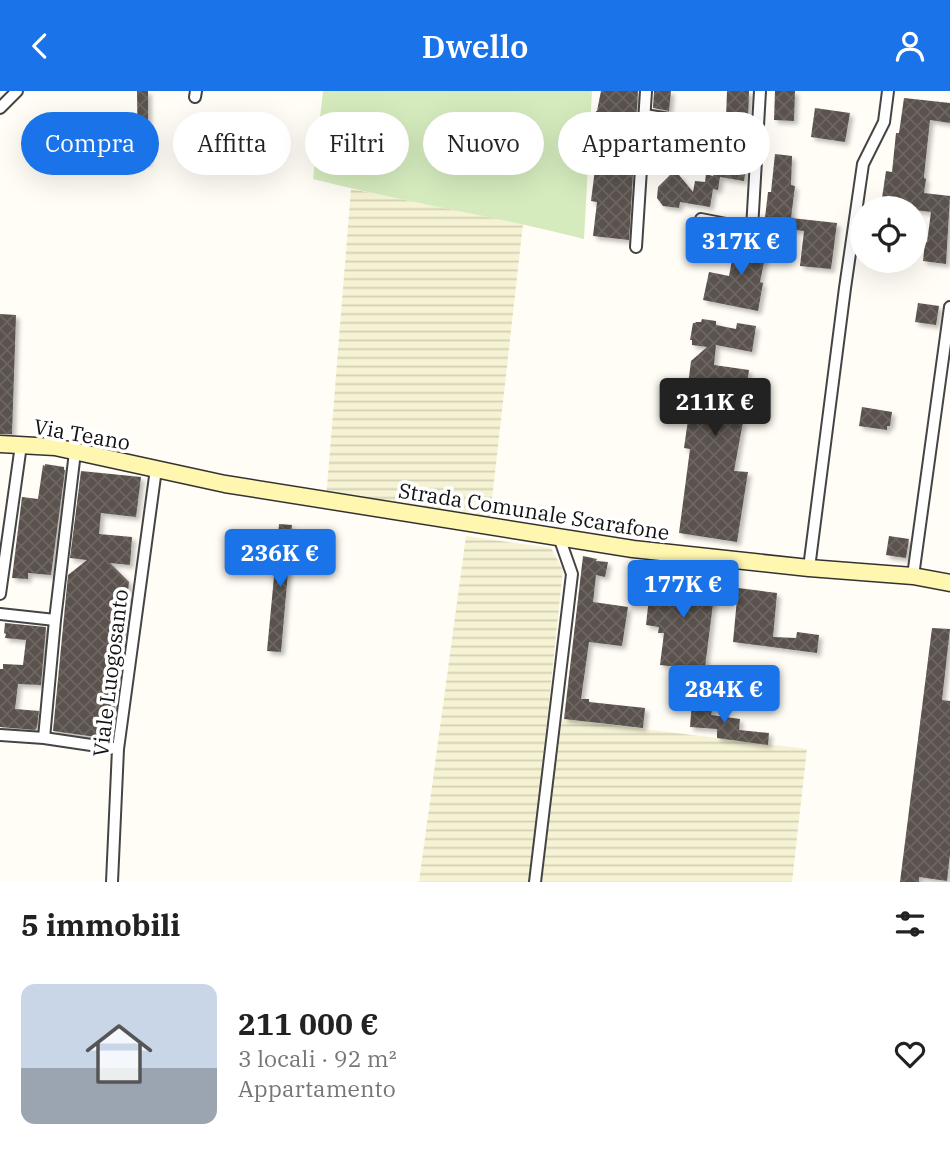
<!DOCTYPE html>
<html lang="it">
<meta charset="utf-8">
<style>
:root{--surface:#fff;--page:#f6f6f6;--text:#222;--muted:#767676;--line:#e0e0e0;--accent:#1a73e8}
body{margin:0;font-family:"IBM Plex Serif",serif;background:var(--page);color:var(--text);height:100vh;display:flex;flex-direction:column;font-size:26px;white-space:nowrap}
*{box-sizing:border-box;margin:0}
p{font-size:23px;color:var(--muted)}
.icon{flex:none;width:38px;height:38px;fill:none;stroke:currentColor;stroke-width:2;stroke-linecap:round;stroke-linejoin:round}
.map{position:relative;height:791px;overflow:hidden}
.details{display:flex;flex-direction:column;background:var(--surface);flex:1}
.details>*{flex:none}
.top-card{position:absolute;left:21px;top:21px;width:908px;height:63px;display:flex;gap:14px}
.tools{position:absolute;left:850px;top:105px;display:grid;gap:14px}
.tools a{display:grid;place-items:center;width:77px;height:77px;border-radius:50%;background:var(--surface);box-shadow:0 7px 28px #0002;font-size:35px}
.price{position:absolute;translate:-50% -60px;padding:0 16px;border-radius:7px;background:var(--accent);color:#fff;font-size:23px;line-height:46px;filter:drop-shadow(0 2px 4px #0008)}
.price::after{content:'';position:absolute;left:50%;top:42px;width:21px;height:16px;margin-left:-10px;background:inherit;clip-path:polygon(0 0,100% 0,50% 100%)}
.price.on{background:#222;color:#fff}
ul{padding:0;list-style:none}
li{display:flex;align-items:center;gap:21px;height:175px;padding:0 21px}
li+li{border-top:2px solid var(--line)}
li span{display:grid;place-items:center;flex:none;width:196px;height:140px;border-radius:14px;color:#555}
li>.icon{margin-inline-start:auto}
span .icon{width:84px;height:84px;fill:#fffc;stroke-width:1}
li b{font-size:30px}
h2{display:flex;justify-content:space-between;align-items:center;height:84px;padding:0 21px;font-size:30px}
.pill{padding:0 24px;border-radius:32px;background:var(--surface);box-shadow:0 7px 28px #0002;font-size:24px;line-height:63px}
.pill.on{background:var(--accent);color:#fff}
header{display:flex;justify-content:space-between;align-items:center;height:91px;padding:0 21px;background:var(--accent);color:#fff;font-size:32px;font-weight:600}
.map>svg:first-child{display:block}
.farmland{fill:url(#farmland-rules)}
.grass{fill:#d5ebbd}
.building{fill:url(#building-cross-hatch);filter:url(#shadow)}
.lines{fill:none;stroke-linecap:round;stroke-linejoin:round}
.street-casing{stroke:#444;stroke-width:14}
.secondary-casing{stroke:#333;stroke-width:19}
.street{stroke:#fff;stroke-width:10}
.secondary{stroke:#fff6b0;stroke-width:16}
.labels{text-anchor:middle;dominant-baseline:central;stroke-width:7;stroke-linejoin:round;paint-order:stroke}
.street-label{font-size:21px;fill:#111;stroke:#fff}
</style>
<header><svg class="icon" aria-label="back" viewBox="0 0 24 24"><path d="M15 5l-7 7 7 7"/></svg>Dwello<svg class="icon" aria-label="person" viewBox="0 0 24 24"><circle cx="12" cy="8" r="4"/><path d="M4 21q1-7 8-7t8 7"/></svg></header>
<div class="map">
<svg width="950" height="791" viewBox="0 0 950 791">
<defs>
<pattern id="farmland-rules" width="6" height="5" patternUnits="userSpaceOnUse" patternTransform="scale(1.75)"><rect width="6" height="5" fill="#f6f3d4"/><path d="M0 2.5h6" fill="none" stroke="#d2cfb5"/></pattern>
<pattern id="building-cross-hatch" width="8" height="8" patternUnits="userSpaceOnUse" patternTransform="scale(1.75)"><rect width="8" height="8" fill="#5a524d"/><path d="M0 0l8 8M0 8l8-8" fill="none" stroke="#6d6662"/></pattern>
<filter id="shadow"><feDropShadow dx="3.5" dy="3.5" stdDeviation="2" flood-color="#0004"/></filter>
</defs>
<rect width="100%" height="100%" fill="#fffdf5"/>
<path class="farmland" d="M 351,98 L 523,133 L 489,435 L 326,409 Z
M 466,445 L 551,457 L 563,479 L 530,791 L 419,791 Z
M 561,628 L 807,658 L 792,791 L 540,791 Z"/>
<path class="grass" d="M 323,0 L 592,0 L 584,148 C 494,125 403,111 313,88 Z"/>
<path class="building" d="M 137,0 L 148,0 L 148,71 L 138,71 Z
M 601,0 L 638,0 L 629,149 L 593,145 L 597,111 L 591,110 L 595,78 L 596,78 L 601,46 L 594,44 L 596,20 L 597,20 Z
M 654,0 L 671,0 L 669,20 L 653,17 Z
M 727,0 L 749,0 L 748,29 L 726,28 Z
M 775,0 L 795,0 L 794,30 L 774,29 Z
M 904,7 L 950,12 L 950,32 L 930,29 L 924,85 L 924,87 L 926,88 L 924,102 L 950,105 L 946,173 L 923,170 L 925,151 L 927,151 L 931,121 L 915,119 L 915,117 L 881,114 L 886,80 L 892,81 L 896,42 L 899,42 Z
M 815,17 L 850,22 L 845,51 L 811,46 Z
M 666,36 L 708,43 L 707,50 L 749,57 L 744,90 L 720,86 L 718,99 L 713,98 L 710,116 L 680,111 L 679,117 L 663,115 L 657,107 L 658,96 L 670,84 L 679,84 L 693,101 L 695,90 L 705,91 L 706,83 L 713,85 L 717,63 L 672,54 L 669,74 L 649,71 L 650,60 L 661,62 Z
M 775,63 L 792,65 L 791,94 L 795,95 L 791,127 L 837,132 L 831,178 L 800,175 L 804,140 L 764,135 L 768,101 L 771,101 Z
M 757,144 L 769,146 L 760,191 L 763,192 L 758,220 L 703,209 L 709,181 L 729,185 L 736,149 L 751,152 L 752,146 Z
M 918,212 L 939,215 L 936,234 L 915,231 Z
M 0,223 L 16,224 L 12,343 L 0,343 Z
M 702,228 L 716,230 L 716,234 L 736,238 L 737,232 L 756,235 L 752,261 L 716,254 L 714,274 L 749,279 L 745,307 L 716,303 L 713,326 L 743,331 L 734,380 L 748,381 L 737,451 L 679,442 L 690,358 L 684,357 L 689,322 L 702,324 L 703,304 L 687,302 L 691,270 L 707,256 L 692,254 L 692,249 L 690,249 L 693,232 L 695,232 L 696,231 L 701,231 Z
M 862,316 L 892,321 L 890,335 L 887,335 L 887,339 L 859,335 Z
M 45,373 L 64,376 L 64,379 L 65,379 L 51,484 L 28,482 L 28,488 L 12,487 L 22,406 L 38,408 L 43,374 L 45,375 Z
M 81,380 L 141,386 L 136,426 L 101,422 L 99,443 L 132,446 L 130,474 L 110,472 L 129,491 L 118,590 L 109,604 L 116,604 L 111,648 L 53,640 L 68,484 L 87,469 L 70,467 Z
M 279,433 L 292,434 L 281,561 L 267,560 Z
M 889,445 L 909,448 L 906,467 L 886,464 Z
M 583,465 L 597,468 L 596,470 L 608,471 L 605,486 L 596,484 L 593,511 L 628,516 L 622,555 L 589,551 L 581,608 L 589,608 L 589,611 L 645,617 L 643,637 L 564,628 Z
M 665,484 L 716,489 L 704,584 L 679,581 L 679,576 L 660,574 L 664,542 L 658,542 L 659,536 L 646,534 L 651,488 L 664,490 Z
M 738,497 L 777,502 L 773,546 L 796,547 L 797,541 L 819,544 L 817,562 L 733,551 Z
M 5,532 L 46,536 L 41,594 L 18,593 L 15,618 L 39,620 L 37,636 L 35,639 L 0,636 L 0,578 L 3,578 L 3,573 L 23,574 L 26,549 L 5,547 L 6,543 L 4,542 Z
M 932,537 L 950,538 L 942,609 L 950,610 L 950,763 L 947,790 L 919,786 L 919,791 L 900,791 Z
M 692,610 L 713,613 L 711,624 L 740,628 L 739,639 L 769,642 L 768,654 L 717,647 L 717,638 L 690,636 Z"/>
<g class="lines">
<defs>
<path id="street" d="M 195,6 L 196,0
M 0,17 L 17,0
M 645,24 L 757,43
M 701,128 L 752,138 L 760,0
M 636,156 L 646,0
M 809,477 L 845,197 L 863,73 L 884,31 L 888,0
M 913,485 L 950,216
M 0,503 L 21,354
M 0,523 L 55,529
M 0,644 L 44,647 L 118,658
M 44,647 L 55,529 L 75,361
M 112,791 L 118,658 L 156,378
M 535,791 L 572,483 L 559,446"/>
<path id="secondary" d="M 0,353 L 55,356 L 225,393 L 633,458 L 809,477 L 913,485 L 950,492"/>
</defs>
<use href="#street" class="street-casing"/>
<use href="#secondary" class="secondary-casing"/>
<use href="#street" class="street"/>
<use href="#secondary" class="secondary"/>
</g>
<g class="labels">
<g class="street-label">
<text transform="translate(82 343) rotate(10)">Via Teano</text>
<text transform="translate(534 420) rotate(9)">Strada Comunale Scarafone</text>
<text transform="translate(110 582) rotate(-83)">Viale Luogosanto</text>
</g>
</g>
</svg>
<div class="tools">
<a><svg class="icon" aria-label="locate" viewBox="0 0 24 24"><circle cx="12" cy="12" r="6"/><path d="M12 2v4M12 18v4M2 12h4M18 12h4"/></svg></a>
</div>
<b class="price" style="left:741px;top:186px">317K €</b>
<b class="price on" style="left:715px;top:347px">211K €</b>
<b class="price" style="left:280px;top:498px">236K €</b>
<b class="price" style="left:683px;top:529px">177K €</b>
<b class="price" style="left:724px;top:634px">284K €</b>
<div class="top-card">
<a class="pill on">Compra</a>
<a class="pill">Affitta</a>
<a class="pill">Filtri</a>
<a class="pill">Nuovo</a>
<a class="pill">Appartamento</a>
</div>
</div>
<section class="details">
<h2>5 immobili<svg class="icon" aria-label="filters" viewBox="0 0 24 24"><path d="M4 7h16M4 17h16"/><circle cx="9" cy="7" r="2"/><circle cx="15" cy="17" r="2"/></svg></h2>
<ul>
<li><span style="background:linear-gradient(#c9d6e8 60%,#9aa5b1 0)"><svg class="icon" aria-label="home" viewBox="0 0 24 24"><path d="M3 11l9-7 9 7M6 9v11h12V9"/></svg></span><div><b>211 000 €</b><p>3 locali · 92 m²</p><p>Appartamento</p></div><svg class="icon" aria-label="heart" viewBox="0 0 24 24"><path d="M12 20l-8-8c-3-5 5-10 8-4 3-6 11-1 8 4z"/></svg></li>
</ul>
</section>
